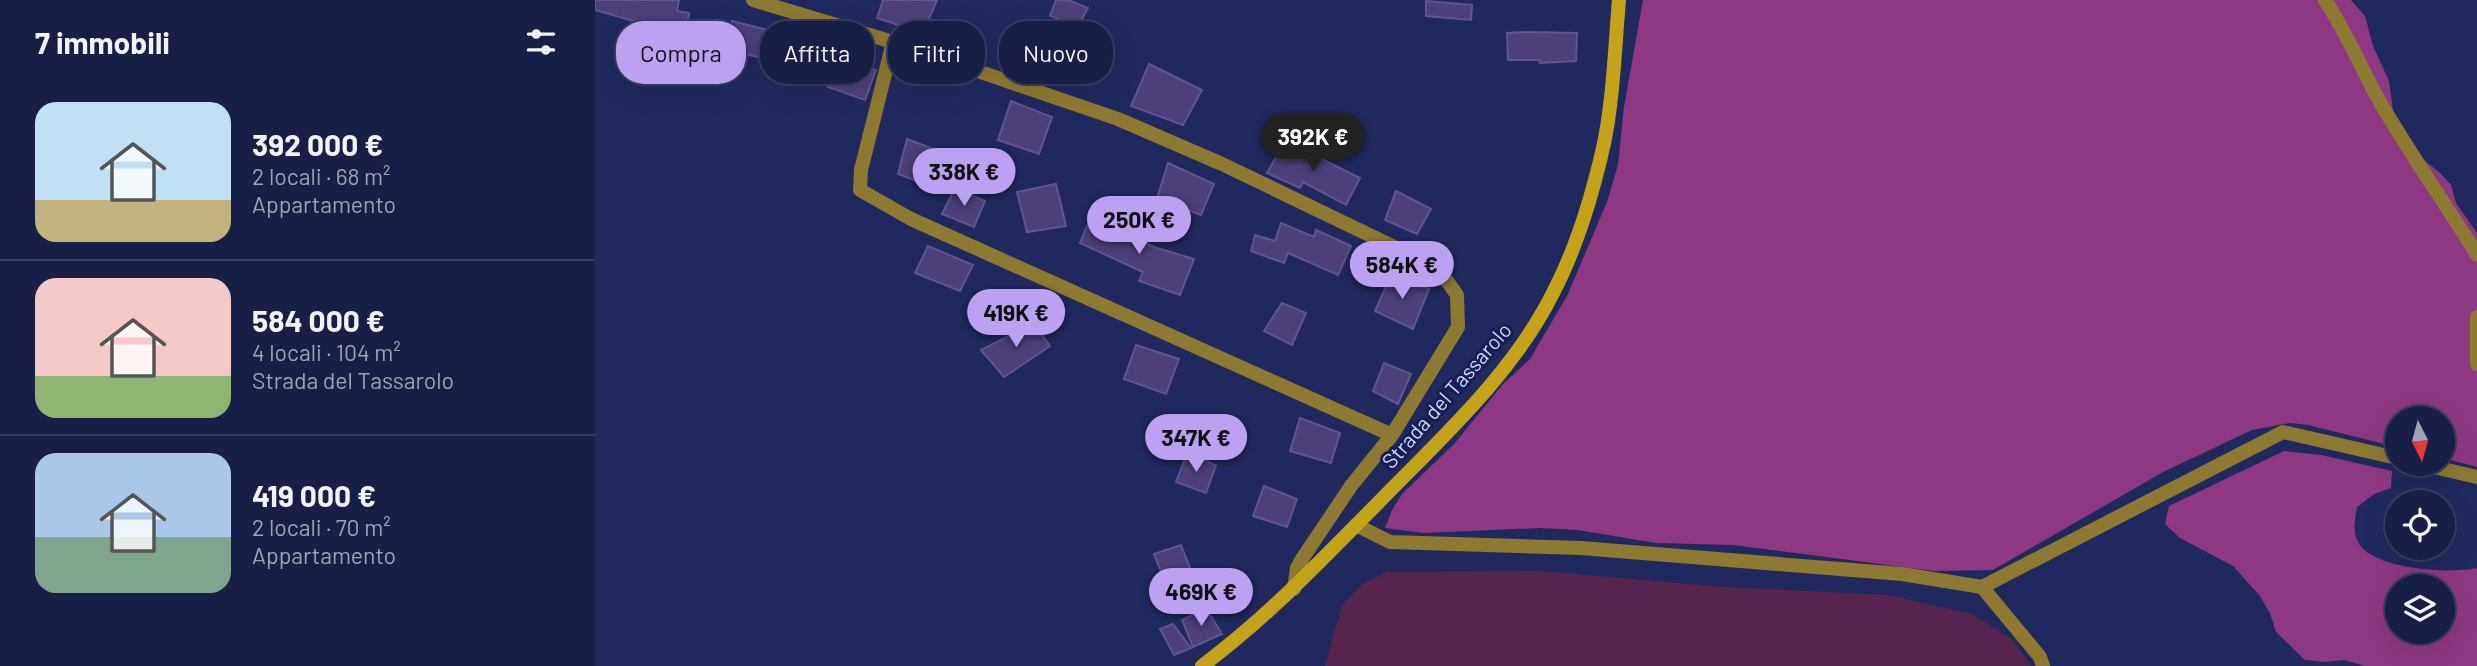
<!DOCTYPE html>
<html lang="it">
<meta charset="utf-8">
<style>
:root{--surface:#181f46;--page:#252c51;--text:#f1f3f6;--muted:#9fa2b3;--line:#363d5f;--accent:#bca0f2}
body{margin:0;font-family:Barlow,sans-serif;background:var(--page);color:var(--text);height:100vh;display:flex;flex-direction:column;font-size:26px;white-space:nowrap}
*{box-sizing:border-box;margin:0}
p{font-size:23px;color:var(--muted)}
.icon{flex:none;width:38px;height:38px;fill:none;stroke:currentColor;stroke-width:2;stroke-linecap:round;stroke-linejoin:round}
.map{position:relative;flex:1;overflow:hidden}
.panel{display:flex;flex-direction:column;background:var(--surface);width:595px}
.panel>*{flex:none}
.hud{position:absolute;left:21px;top:21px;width:665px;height:63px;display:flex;gap:14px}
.needle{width:46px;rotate:174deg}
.controls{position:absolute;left:1790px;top:406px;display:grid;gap:14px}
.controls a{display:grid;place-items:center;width:70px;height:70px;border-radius:50%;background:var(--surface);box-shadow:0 7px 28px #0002,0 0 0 2px var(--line);font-size:35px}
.price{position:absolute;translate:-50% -60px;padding:0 16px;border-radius:24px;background:var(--accent);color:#111;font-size:23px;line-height:46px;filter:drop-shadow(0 2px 4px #0008)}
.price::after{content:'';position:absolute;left:50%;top:42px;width:21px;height:16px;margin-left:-10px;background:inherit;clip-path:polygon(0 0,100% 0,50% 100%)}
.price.current{background:#222;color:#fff}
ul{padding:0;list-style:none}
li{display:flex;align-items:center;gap:21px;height:175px;padding:0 35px}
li+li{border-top:2px solid var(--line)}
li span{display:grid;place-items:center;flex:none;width:196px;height:140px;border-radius:21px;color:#555}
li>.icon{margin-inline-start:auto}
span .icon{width:84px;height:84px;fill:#fffc;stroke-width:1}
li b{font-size:30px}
h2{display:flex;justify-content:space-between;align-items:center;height:84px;padding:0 35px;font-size:30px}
.pill{padding:0 24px;border-radius:28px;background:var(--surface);box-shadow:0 7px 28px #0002,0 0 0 2px var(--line);font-size:24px;line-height:63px}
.pill.current{background:var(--accent);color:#111}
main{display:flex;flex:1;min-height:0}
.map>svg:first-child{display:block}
.green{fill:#572450}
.forest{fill:#8e3883;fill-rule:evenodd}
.building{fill:#4d4079;stroke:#615490;stroke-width:2}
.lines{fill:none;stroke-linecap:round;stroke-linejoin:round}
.street{stroke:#8e7932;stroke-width:14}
.secondary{stroke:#c4a21a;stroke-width:14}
.labels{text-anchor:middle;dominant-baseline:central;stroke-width:6;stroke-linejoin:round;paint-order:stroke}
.street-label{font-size:21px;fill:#cfd9fb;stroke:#171e52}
</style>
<main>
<section class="panel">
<h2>7 immobili<svg class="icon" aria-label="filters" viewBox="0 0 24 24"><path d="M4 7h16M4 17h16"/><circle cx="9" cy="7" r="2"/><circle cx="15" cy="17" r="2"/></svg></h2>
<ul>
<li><span style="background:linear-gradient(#bfe0f5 70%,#c2b280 0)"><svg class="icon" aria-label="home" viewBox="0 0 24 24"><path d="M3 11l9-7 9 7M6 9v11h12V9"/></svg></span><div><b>392 000 €</b><p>2 locali · 68 m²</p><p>Appartamento</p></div></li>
<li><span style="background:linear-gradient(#f6c9c9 70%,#8fb573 0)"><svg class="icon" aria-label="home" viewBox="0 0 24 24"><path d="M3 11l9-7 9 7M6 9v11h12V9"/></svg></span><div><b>584 000 €</b><p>4 locali · 104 m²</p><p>Strada del Tassarolo</p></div></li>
<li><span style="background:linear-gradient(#a9c7e8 60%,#7fa58c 0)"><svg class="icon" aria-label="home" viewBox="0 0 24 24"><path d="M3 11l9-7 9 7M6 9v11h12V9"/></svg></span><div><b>419 000 €</b><p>2 locali · 70 m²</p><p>Appartamento</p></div></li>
</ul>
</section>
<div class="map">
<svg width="1882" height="666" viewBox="0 0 1882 666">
<rect width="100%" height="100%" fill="#20295e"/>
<path class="green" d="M 945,571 L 1130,587 L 1292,595 L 1377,614 L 1418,640 L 1436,666 L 730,666 L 747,605 L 768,584 L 792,572 Z"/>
<path class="forest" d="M 1048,0 L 1756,0 L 1770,16 L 1778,46 L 1794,81 L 1799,118 L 1815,149 L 1844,172 L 1856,185 L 1861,203 L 1882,233 L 1882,467 L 1848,458 L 1848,418 L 1802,418 L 1802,447 L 1713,425 L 1695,423 L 1657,430 L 1568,472 L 1398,570 L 1339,571 L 1138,545 L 1061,543 L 983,530 L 945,528 L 829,533 L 790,528 L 797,510 L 807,494 L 860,443 L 908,384 L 935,359 L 973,294 L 1012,202 L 1023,165 L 1029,107 Z
M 1689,451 L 1726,455 L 1797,471 L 1796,488 L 1779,494 L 1762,507 C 1760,518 1758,530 1762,540 C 1774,570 1856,574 1882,568 L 1882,666 L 1770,666 L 1749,660 L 1729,662 L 1710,660 L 1681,632 L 1675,613 L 1665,596 L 1638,566 L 1585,538 L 1570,524 L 1574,506 ZM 1802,586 L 1848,586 L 1848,632 L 1802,632 Z"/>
<path class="building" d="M 0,0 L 84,0 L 82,11 L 94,13 L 92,30 L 78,29 L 75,35 L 41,28 L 42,22 L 0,10 Z
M 288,0 L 342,0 L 328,33 L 282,18 Z
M 461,0 L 473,0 L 493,8 L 483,26 L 455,16 Z
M 831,1 L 877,5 L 876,20 L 831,16 Z
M 137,21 L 185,33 L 177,60 L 128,49 Z
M 930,32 L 982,33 L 981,61 L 945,63 L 944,60 L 913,60 L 912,33 Z
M 245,57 L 281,70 L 270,100 L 233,87 Z
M 554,64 L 607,90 L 588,125 L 536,106 Z
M 416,101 L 457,117 L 444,154 L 403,140 Z
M 312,139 L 344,151 L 334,186 L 303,174 Z
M 690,141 L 765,178 L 751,205 L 708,182 L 705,188 L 672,173 Z
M 573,163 L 619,184 L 606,215 L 562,198 Z
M 461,184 L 471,226 L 432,232 L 422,192 Z
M 360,188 L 390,201 L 379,227 L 347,214 Z
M 801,191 L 836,209 L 822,234 L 790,220 Z
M 496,216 L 559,247 L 599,259 L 585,295 L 544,281 L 548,272 L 485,243 Z
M 686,223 L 719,237 L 721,230 L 756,246 L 743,275 L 693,253 L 689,263 L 656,251 L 660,235 L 680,241 Z
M 333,246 L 378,265 L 365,291 L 320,273 Z
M 797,273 L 834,289 L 818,329 L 780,311 Z
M 687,303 L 711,313 L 697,345 L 669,331 Z
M 438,323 L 455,346 L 409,377 L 386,350 Z
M 541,345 L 584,359 L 571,394 L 529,379 Z
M 789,363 L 816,374 L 803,404 L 778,391 Z
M 705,418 L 745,433 L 736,463 L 695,451 Z
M 592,454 L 621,465 L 611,493 L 581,482 Z
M 669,486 L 702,499 L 692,527 L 658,516 Z
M 586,545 L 595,568 L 569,579 L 559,554 Z
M 611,608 L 627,634 L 598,647 L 587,620 Z
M 578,624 L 596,648 L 579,655 L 565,629 Z"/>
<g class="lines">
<path class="street" d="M 158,0 L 298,42 L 523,119 L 627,164 L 818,256 L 852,281 L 862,295 L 863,327 L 797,435 L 316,219 L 265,190 L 266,170 L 298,42
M 1730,0 C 1750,30 1764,63 1781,95 C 1812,150 1849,201 1882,255
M 1882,317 L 1882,364
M 1826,464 L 1882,477
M 761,525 L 795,542 L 986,548 L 1307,574 L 1387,587
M 699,589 L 702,568 L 707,559 L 756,486 L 797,435
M 1448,666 L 1445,657 L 1387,587 L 1688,432 L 1802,458"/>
<path class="secondary" d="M 607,666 C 675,615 723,563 782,504 C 845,439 917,375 958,293 C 981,249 997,196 1008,148 C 1018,104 1020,46 1024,0"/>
</g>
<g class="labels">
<g class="street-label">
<text transform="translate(851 395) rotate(-49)">Strada del Tassarolo</text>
</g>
</g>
</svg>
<div class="controls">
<a><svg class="needle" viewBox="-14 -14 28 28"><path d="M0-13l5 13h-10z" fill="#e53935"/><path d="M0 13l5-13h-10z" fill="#9fa2b3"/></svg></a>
<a><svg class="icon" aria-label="locate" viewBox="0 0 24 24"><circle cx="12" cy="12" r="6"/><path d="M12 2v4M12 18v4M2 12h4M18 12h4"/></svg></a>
<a><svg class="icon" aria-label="layers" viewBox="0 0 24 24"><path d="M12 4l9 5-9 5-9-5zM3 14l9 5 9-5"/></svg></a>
</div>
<b class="price current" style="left:718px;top:173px">392K €</b>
<b class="price" style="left:369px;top:208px">338K €</b>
<b class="price" style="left:544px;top:256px">250K €</b>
<b class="price" style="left:807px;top:301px">584K €</b>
<b class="price" style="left:421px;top:349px">419K €</b>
<b class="price" style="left:601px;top:474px">347K €</b>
<b class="price" style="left:606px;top:628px">469K €</b>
<div class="hud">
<a class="pill current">Compra</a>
<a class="pill">Affitta</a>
<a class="pill">Filtri</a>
<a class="pill">Nuovo</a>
</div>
</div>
</main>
